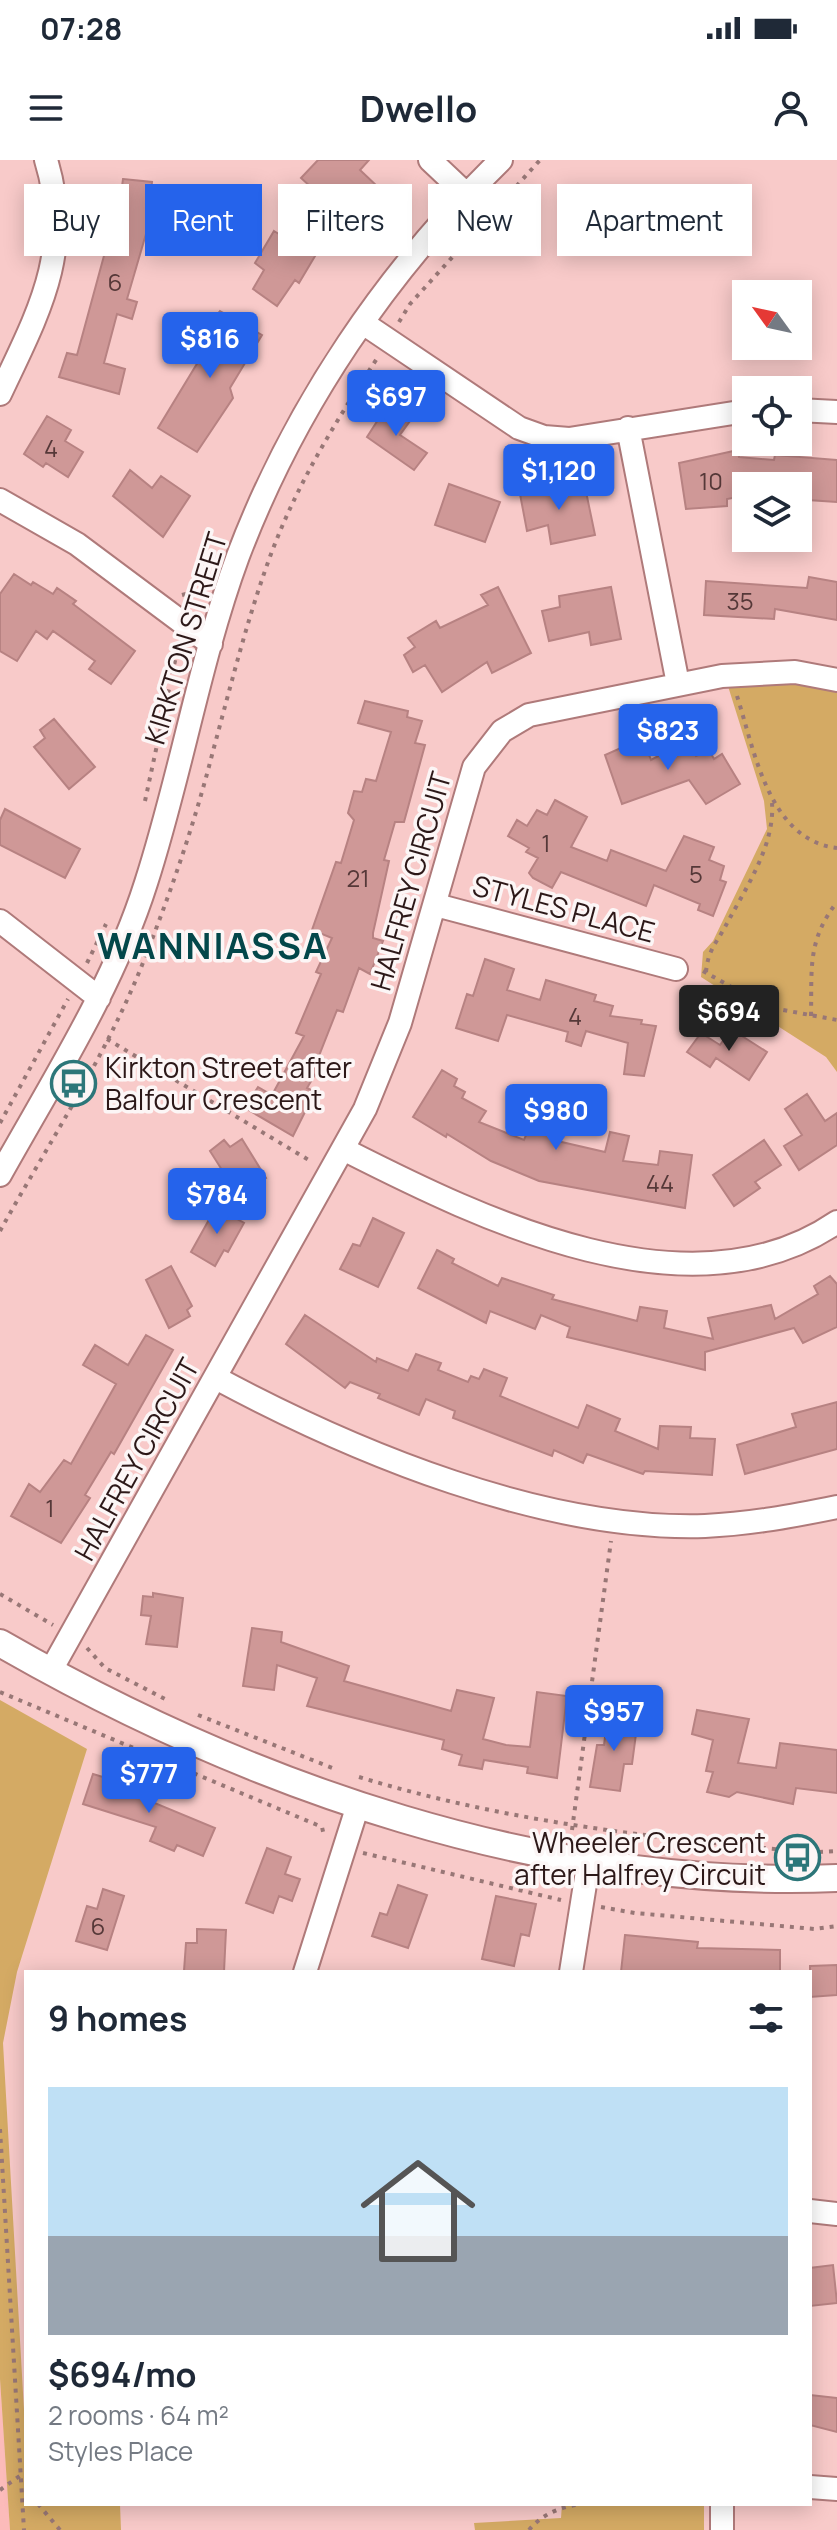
<!DOCTYPE html>
<meta charset="utf-8">
<style>
:root{--surface:#fff;--page:#f2f2f3;--text:#1f2937;--muted:#747a83;--line:#e0e1e3;--accent:#2563eb}
body{margin:0;font-family:Manrope,sans-serif;background:var(--page);color:var(--text);height:100vh;display:flex;flex-direction:column;font-size:30px;white-space:nowrap}
*{box-sizing:border-box;margin:0}
p{font-size:26px;color:var(--muted)}
.icon{flex:none;width:44px;height:44px;fill:none;stroke:currentColor;stroke-width:2;stroke-linecap:round;stroke-linejoin:round}
.map{position:relative;flex:1;overflow:hidden}
.side{position:absolute;left:24px;top:1810px;width:788px;height:536px;display:flex;flex-direction:column;background:var(--surface);border-radius:0px;box-shadow:0 4px 20px #0003}
.side>*{flex:none}
.top-card{position:absolute;left:24px;top:24px;width:790px;height:72px;display:flex;gap:16px}
.needle{width:52px;rotate:303deg}
.controls{position:absolute;left:732px;top:120px;display:grid;gap:16px}
.controls a{display:grid;place-items:center;width:80px;height:80px;border-radius:0px;background:var(--surface);box-shadow:0 4px 20px #0003;font-size:40px}
.price{position:absolute;translate:-50% -68px;padding:0 18px;border-radius:8px;background:var(--accent);color:#fff;font-size:26px;line-height:52px;filter:drop-shadow(0 2px 4px #0008)}
.price::after{content:'';position:absolute;left:50%;top:48px;width:24px;height:18px;margin-left:-12px;background:inherit;clip-path:polygon(0 0,100% 0,50% 100%)}
.price.on{background:#222;color:#fff}
ul{padding:0;list-style:none}
li{display:grid;align-content:center;gap:16px;height:424px;padding:0 24px}
li+li{border-top:2px solid var(--line)}
li span{display:grid;place-items:center;height:248px;border-radius:0px;color:#555}
li>.icon{margin-inline-start:auto}
span .icon{width:144px;height:144px;fill:#fffc;stroke-width:1}
li b{font-size:34px}
h2{display:flex;justify-content:space-between;align-items:center;height:96px;padding:0 24px;font-size:34px}
.pill{padding:0 28px;border-radius:0px;background:var(--surface);box-shadow:0 4px 20px #0003;font-size:28px;line-height:72px}
.pill.on{background:var(--accent);color:#fff}
.status{display:flex;justify-content:space-between;align-items:center;height:56px;padding:0 40px;background:var(--surface);direction:ltr}
.status svg{height:22px;fill:currentColor}
header{display:flex;justify-content:space-between;align-items:center;height:104px;padding:0 24px;background:var(--surface);font-size:36px;font-weight:700}
.map>svg:first-child{display:block}
.built{fill:#fcbbba}
.green{fill:#d4aa64}
.building{fill:#cf9897;stroke:#b78282;stroke-width:2}
.lines{fill:none;stroke-linecap:round;stroke-linejoin:round}
.minor-casing{stroke:#af7a7a;stroke-width:26}
.tertiary-casing{stroke:#af7a7a;stroke-width:30}
.path{stroke:#987776;stroke-width:4;stroke-dasharray:4 6;stroke-linecap:butt}
.minor{stroke:#fff;stroke-width:22}
.tertiary{stroke:#fff;stroke-width:26}
.labels{text-anchor:middle;dominant-baseline:central;stroke-width:7;stroke-linejoin:round;paint-order:stroke}
.number-label{font-size:24px;fill:#553838}
.street-label{font-size:28px;fill:#2c1818;stroke:#fcf6f6}
.poi-label{font-size:28px;fill:#2c1818;stroke:#fcf6f6;text-anchor:start}
.district-label{font-size:36px;font-weight:bold;letter-spacing:2px;fill:#03474a;stroke:#fcf6f6}
</style>
<div class="status"><b>07:28</b><svg viewBox="0 0 49 12"><path d="M0 12V9h3v3zM5 12V6h3v6zM10 12V3h3v9zM15 12V0h3v12zM26 1h20v11H26zM47 4h2v5h-2z"/></svg></div>
<header><svg class="icon" aria-label="menu" viewBox="0 0 24 24"><path d="M4 6h16M4 12h16M4 18h16"/></svg>Dwello<svg class="icon" aria-label="person" viewBox="0 0 24 24"><circle cx="12" cy="8" r="4"/><path d="M4 21q1-7 8-7t8 7"/></svg></header>
<div class="map">
<svg width="837" height="2370" viewBox="0 0 837 2370">
<rect width="100%" height="100%" fill="#f8cac9"/>
<path class="built" d="M 0,2219 L 10,2370 L 0,2370 Z"/>
<path class="green" d="M 786,521 L 837,530 L 837,912 L 826,897 L 701,817 L 703,792 L 713,781 L 767,669 L 764,641 L 727,523 Z
M 0,1540 L 87,1589 L 17,1812 L 3,1883 L 26,2285 L 26,2344 L 120,2344 L 121,2370 L 10,2370 L 0,2219 Z
M 562,2344 L 704,2344 L 704,2370 L 475,2370 L 474,2363 L 561,2358 Z"/>
<path class="building" d="M 318,0 L 369,0 L 360,10 L 379,28 L 350,57 L 333,40 L 323,38 L 301,18 Z
M 123,19 L 152,22 L 150,41 L 174,44 L 171,70 L 148,67 L 127,139 L 137,142 L 132,159 L 117,154 L 104,203 L 125,209 L 119,234 L 59,217 L 67,193 L 77,195 L 111,70 L 103,69 L 106,46 L 119,48 Z
M 274,71 L 315,96 L 299,123 L 295,120 L 277,146 L 253,129 L 264,110 L 255,103 Z
M 220,151 L 262,175 L 230,228 L 233,238 L 197,292 L 158,268 L 198,202 L 186,195 Z
M 387,246 L 410,261 L 400,275 L 427,293 L 414,310 L 367,277 Z
M 47,256 L 71,270 L 65,281 L 83,292 L 68,317 L 46,303 L 43,307 L 24,294 Z
M 738,290 L 739,297 L 774,300 L 775,295 L 837,300 L 837,342 L 808,340 L 809,332 L 798,331 L 798,326 L 742,326 L 743,336 L 727,339 L 727,346 L 686,349 L 679,303 Z
M 130,310 L 152,328 L 161,316 L 190,336 L 163,377 L 113,336 Z
M 584,322 L 595,375 L 551,384 L 548,365 L 527,371 L 520,334 Z
M 449,324 L 500,342 L 485,382 L 435,365 Z
M 14,414 L 31,425 L 33,422 L 53,434 L 57,428 L 76,441 L 73,444 L 135,491 L 111,524 L 89,509 L 95,501 L 53,471 L 47,479 L 36,471 L 17,501 L 0,491 L 0,434 Z
M 809,417 L 837,422 L 837,460 L 775,449 L 774,459 L 704,455 L 706,421 L 807,428 Z
M 498,427 L 531,493 L 492,513 L 487,502 L 442,532 L 425,505 L 413,512 L 404,495 L 415,487 L 408,478 L 436,461 L 440,468 L 488,445 L 481,435 Z
M 611,427 L 621,479 L 591,485 L 589,472 L 549,481 L 542,451 L 560,447 L 559,436 Z
M 365,541 L 408,551 L 407,557 L 422,561 L 415,583 L 425,585 L 404,662 L 395,662 L 384,700 L 389,701 L 373,773 L 373,778 L 383,781 L 370,814 L 359,808 L 343,852 L 337,850 L 315,906 L 319,908 L 307,928 L 315,932 L 293,976 L 245,948 L 258,927 L 272,935 L 304,876 L 296,873 L 321,814 L 316,812 L 332,778 L 312,770 L 336,702 L 341,703 L 354,660 L 348,653 L 354,631 L 362,632 L 366,619 L 376,621 L 391,572 L 358,563 Z
M 54,559 L 95,607 L 69,629 L 34,587 L 45,578 L 40,570 Z
M 643,578 L 651,600 L 686,581 L 696,596 L 709,590 L 714,599 L 722,594 L 740,624 L 706,644 L 689,620 L 622,644 L 605,595 Z
M 555,640 L 587,657 L 571,687 L 607,701 L 611,690 L 666,711 L 684,676 L 714,687 L 709,700 L 724,706 L 720,720 L 726,722 L 713,756 L 698,750 L 700,744 L 654,725 L 646,746 L 561,712 L 552,728 L 533,718 L 529,713 L 538,698 L 526,692 L 529,688 L 508,676 L 517,660 L 527,666 L 537,650 L 547,655 Z
M 5,649 L 80,689 L 65,718 L 0,685 L 0,660 Z
M 485,799 L 514,809 L 507,830 L 540,840 L 546,820 L 596,835 L 594,841 L 613,846 L 610,856 L 642,860 L 641,864 L 656,866 L 644,916 L 624,914 L 628,883 L 586,871 L 581,886 L 566,881 L 568,872 L 507,855 L 498,881 L 456,868 L 467,834 L 473,836 Z
M 731,869 L 767,892 L 749,920 L 716,898 L 710,907 L 687,892 L 701,873 L 720,885 Z
M 442,910 L 457,919 L 454,926 L 465,932 L 462,938 L 486,951 L 479,962 L 524,980 L 532,961 L 558,971 L 553,980 L 605,992 L 610,972 L 629,976 L 623,1001 L 658,1005 L 660,991 L 692,995 L 685,1048 L 539,1021 L 491,1001 L 447,974 L 446,977 L 413,957 Z
M 807,934 L 825,961 L 837,953 L 837,985 L 799,1010 L 784,986 L 802,975 L 785,949 Z
M 242,979 L 266,1018 L 252,1028 L 247,1021 L 234,1029 L 210,991 L 224,980 L 230,987 Z
M 764,980 L 781,1005 L 755,1022 L 760,1028 L 734,1046 L 713,1015 Z
M 216,1047 L 244,1063 L 228,1092 L 224,1090 L 215,1106 L 191,1092 Z
M 373,1058 L 404,1073 L 378,1127 L 340,1109 L 353,1084 L 360,1086 Z
M 437,1090 L 454,1099 L 452,1103 L 498,1126 L 502,1118 L 554,1135 L 552,1139 L 637,1161 L 640,1147 L 667,1151 L 664,1168 L 713,1179 L 708,1158 L 771,1145 L 775,1159 L 818,1134 L 814,1126 L 830,1116 L 837,1124 L 837,1167 L 803,1183 L 794,1168 L 705,1192 L 705,1210 L 567,1177 L 570,1167 L 541,1155 L 535,1169 L 490,1151 L 486,1163 L 418,1128 Z
M 171,1106 L 192,1146 L 187,1150 L 190,1156 L 169,1168 L 146,1120 Z
M 305,1155 L 376,1202 L 377,1198 L 408,1211 L 416,1194 L 441,1203 L 438,1210 L 468,1222 L 471,1216 L 479,1219 L 484,1209 L 507,1218 L 500,1236 L 578,1268 L 587,1245 L 620,1259 L 615,1271 L 658,1289 L 660,1266 L 691,1267 L 690,1278 L 715,1279 L 712,1315 L 645,1311 L 643,1314 L 587,1294 L 583,1303 L 554,1290 L 552,1296 L 453,1258 L 455,1251 L 426,1239 L 419,1255 L 378,1238 L 380,1234 L 350,1222 L 345,1228 L 286,1184 Z
M 146,1175 L 173,1190 L 114,1294 L 111,1292 L 85,1335 L 90,1338 L 61,1383 L 11,1356 L 29,1324 L 40,1332 L 64,1300 L 71,1304 L 116,1224 L 83,1205 L 95,1185 L 128,1205 Z
M 837,1242 L 837,1289 L 745,1314 L 737,1285 L 796,1267 L 792,1254 Z
M 153,1433 L 183,1438 L 177,1487 L 146,1484 L 151,1456 L 141,1455 L 143,1436 L 153,1437 Z
M 252,1468 L 282,1472 L 281,1482 L 349,1506 L 344,1521 L 451,1551 L 457,1530 L 494,1538 L 483,1579 L 506,1585 L 530,1587 L 537,1532 L 567,1536 L 557,1618 L 527,1613 L 528,1607 L 484,1600 L 482,1609 L 459,1605 L 462,1595 L 442,1589 L 444,1580 L 307,1546 L 317,1518 L 277,1505 L 274,1530 L 243,1526 Z
M 697,1550 L 749,1559 L 738,1603 L 776,1608 L 780,1583 L 837,1590 L 837,1633 L 796,1628 L 793,1644 L 737,1632 L 729,1637 L 707,1632 L 713,1612 L 706,1611 L 713,1580 L 692,1574 Z
M 608,1554 L 638,1559 L 632,1604 L 624,1604 L 620,1631 L 590,1627 L 597,1585 L 604,1585 Z
M 93,1614 L 142,1629 L 140,1637 L 215,1668 L 203,1696 L 177,1685 L 174,1691 L 150,1681 L 156,1667 L 83,1644 Z
M 267,1688 L 291,1697 L 285,1714 L 300,1719 L 292,1741 L 279,1736 L 273,1753 L 246,1743 Z
M 398,1725 L 427,1735 L 408,1788 L 372,1776 L 380,1753 L 387,1755 Z
M 103,1729 L 124,1736 L 107,1790 L 76,1781 L 87,1746 L 97,1749 Z
M 496,1736 L 536,1744 L 529,1776 L 521,1774 L 514,1806 L 482,1799 Z
M 197,1769 L 226,1770 L 224,1812 L 184,1811 L 186,1783 L 197,1783 Z
M 625,1775 L 698,1782 L 697,1788 L 780,1790 L 780,1812 L 621,1812 Z
M 837,1805 L 837,1835 L 810,1837 L 810,1806 Z
M 833,2105 L 837,2143 L 810,2146 L 810,2108 Z
M 810,2235 L 837,2238 L 837,2272 L 810,2265 Z"/>
<g class="lines">
<defs>
<path id="minor" d="M 430,0 L 466,34
M 363,163 L 519,268 L 544,277 L 569,279 L 746,251
M 0,234 C 38,153 74,91 46,0
M 798,250 L 837,252
M 628,268 L 678,524
M 0,340 L 77,384 L 211,484
M 436,745 L 676,809
M 0,761 L 99,838
M 345,990 C 483,1060 691,1162 837,1062
M 0,1015 C 53,920 113,827 146,723 C 181,615 199,502 238,396 C 295,246 387,111 501,0
M 216,1218 C 356,1293 544,1371 705,1366 C 750,1364 793,1356 837,1347
M 50,1512 L 365,949 L 400,863 L 474,607 L 502,571 L 529,555 L 722,516 L 795,512 L 837,520
M 305,1812 L 358,1645
M 571,1812 L 589,1699
M 810,2051 L 837,2054
M 810,2327 L 837,2329
M 722,2370 L 722,2344"/>
<path id="tertiary" d="M 0,1483 C 250,1627 545,1730 837,1718"/>
</defs>
<use href="#minor" class="minor-casing"/>
<use href="#tertiary" class="tertiary-casing"/>
<path class="path" d="M 399,162 L 410,144 L 540,0
M 182,435 L 204,429
M 737,536 C 754,588 768,680 837,688
M 145,641 L 178,487
M 87,803 L 106,764
M 703,811 L 767,847 L 837,860
M 706,812 C 708,791 715,785 725,767 C 745,729 775,686 772,643
M 811,856 C 812,808 807,781 837,742
M 107,879 L 312,1002
M 0,963 L 68,839
M 0,1071 C 51,979 112,887 149,787 C 174,723 196,658 213,591 C 231,525 247,459 271,394 C 298,322 336,261 378,197
M 0,1434 L 53,1465
M 87,1488 L 105,1508 L 165,1539
M 0,1532 L 322,1667 L 324,1676
M 198,1555 L 335,1609
M 359,1617 C 507,1662 653,1678 807,1692
M 572,1670 L 611,1381
M 819,1692 L 837,1691
M 363,1693 L 561,1740
M 601,1747 L 635,1753 L 815,1769 L 837,1766
M 0,1969 L 24,2370
M 0,2330 L 21,2315
M 38,2344 L 60,2370
M 529,2370 C 559,2334 611,2344 654,2344"/>
<use href="#minor" class="minor"/>
<use href="#tertiary" class="tertiary"/>
</g>
<defs>
<symbol id="bus-ring" viewBox="-11 -11 22 22"><circle r="9.5" fill="#fcf6f6" stroke="#2c7679" stroke-width="1.5"/><path d="M-5-6H5V4H4V6H2V4H-2V6H-4V4H-5ZM-3.5-4V0h7V-4ZM-3.5 1.2v1.5H-2V1.2ZM2 1.2v1.5H3.5V1.2Z" fill="#2c7679"/></symbol>
</defs>
<g fill-rule="evenodd">
<use href="#bus-ring" x="48" y="898" width="51" height="51"/>
<use href="#bus-ring" x="772" y="1672" width="51" height="51"/>
</g>
<g class="labels">
<g class="number-label">
<text x="115" y="121">6</text>
<text x="51" y="287">4</text>
<text x="711" y="320">10</text>
<text x="740" y="440">35</text>
<text x="546" y="682">1</text>
<text x="696" y="713">5</text>
<text x="358" y="717">21</text>
<text x="575" y="855">4</text>
<text x="660" y="1022">44</text>
<text x="50" y="1347">1</text>
<text x="98" y="1765">6</text>
</g>
<g class="street-label">
<text transform="translate(185 478) rotate(-73)">KIRKTON STREET</text>
<text transform="translate(410 721) rotate(-74)">HALFREY CIRCUIT</text>
<text transform="translate(564 748) rotate(15)">STYLES PLACE</text>
<text transform="translate(136 1299) rotate(-61)">HALFREY CIRCUIT</text>
</g>
<g class="poi-label">
<text x="105" y="907">Kirkton Street after<tspan x="105" dy="32">Balfour Crescent</tspan></text>
<text x="766" y="1682" text-anchor="end">Wheeler Crescent<tspan x="766" dy="32">after Halfrey Circuit</tspan></text>
</g>
<g class="district-label">
<text x="213" y="785">WANNIASSA</text>
</g>
</g>
</svg>
<div class="controls">
<a><svg class="needle" viewBox="-14 -14 28 28"><path d="M0-13l5 13h-10z" fill="#e53935"/><path d="M0 13l5-13h-10z" fill="#747a83"/></svg></a>
<a><svg class="icon" aria-label="locate" viewBox="0 0 24 24"><circle cx="12" cy="12" r="6"/><path d="M12 2v4M12 18v4M2 12h4M18 12h4"/></svg></a>
<a><svg class="icon" aria-label="layers" viewBox="0 0 24 24"><path d="M12 4l9 5-9 5-9-5zM3 14l9 5 9-5"/></svg></a>
</div>
<b class="price" style="left:210px;top:220px">$816</b>
<b class="price" style="left:396px;top:278px">$697</b>
<b class="price" style="left:559px;top:352px">$1,120</b>
<b class="price" style="left:668px;top:612px">$823</b>
<b class="price on" style="left:729px;top:893px">$694</b>
<b class="price" style="left:556px;top:992px">$980</b>
<b class="price" style="left:217px;top:1076px">$784</b>
<b class="price" style="left:614px;top:1593px">$957</b>
<b class="price" style="left:149px;top:1655px">$777</b>
<div class="top-card">
<a class="pill">Buy</a>
<a class="pill on">Rent</a>
<a class="pill">Filters</a>
<a class="pill">New</a>
<a class="pill">Apartment</a>
</div>
<section class="side">
<h2>9 homes<svg class="icon" aria-label="filters" viewBox="0 0 24 24"><path d="M4 7h16M4 17h16"/><circle cx="9" cy="7" r="2"/><circle cx="15" cy="17" r="2"/></svg></h2>
<ul>
<li><span style="background:linear-gradient(#bfe0f5 60%,#9aa5b1 0)"><svg class="icon" aria-label="home" viewBox="0 0 24 24"><path d="M3 11l9-7 9 7M6 9v11h12V9"/></svg></span><div><b>$694/mo</b><p>2 rooms · 64 m²</p><p>Styles Place</p></div></li>
</ul>
</section>
</div>
